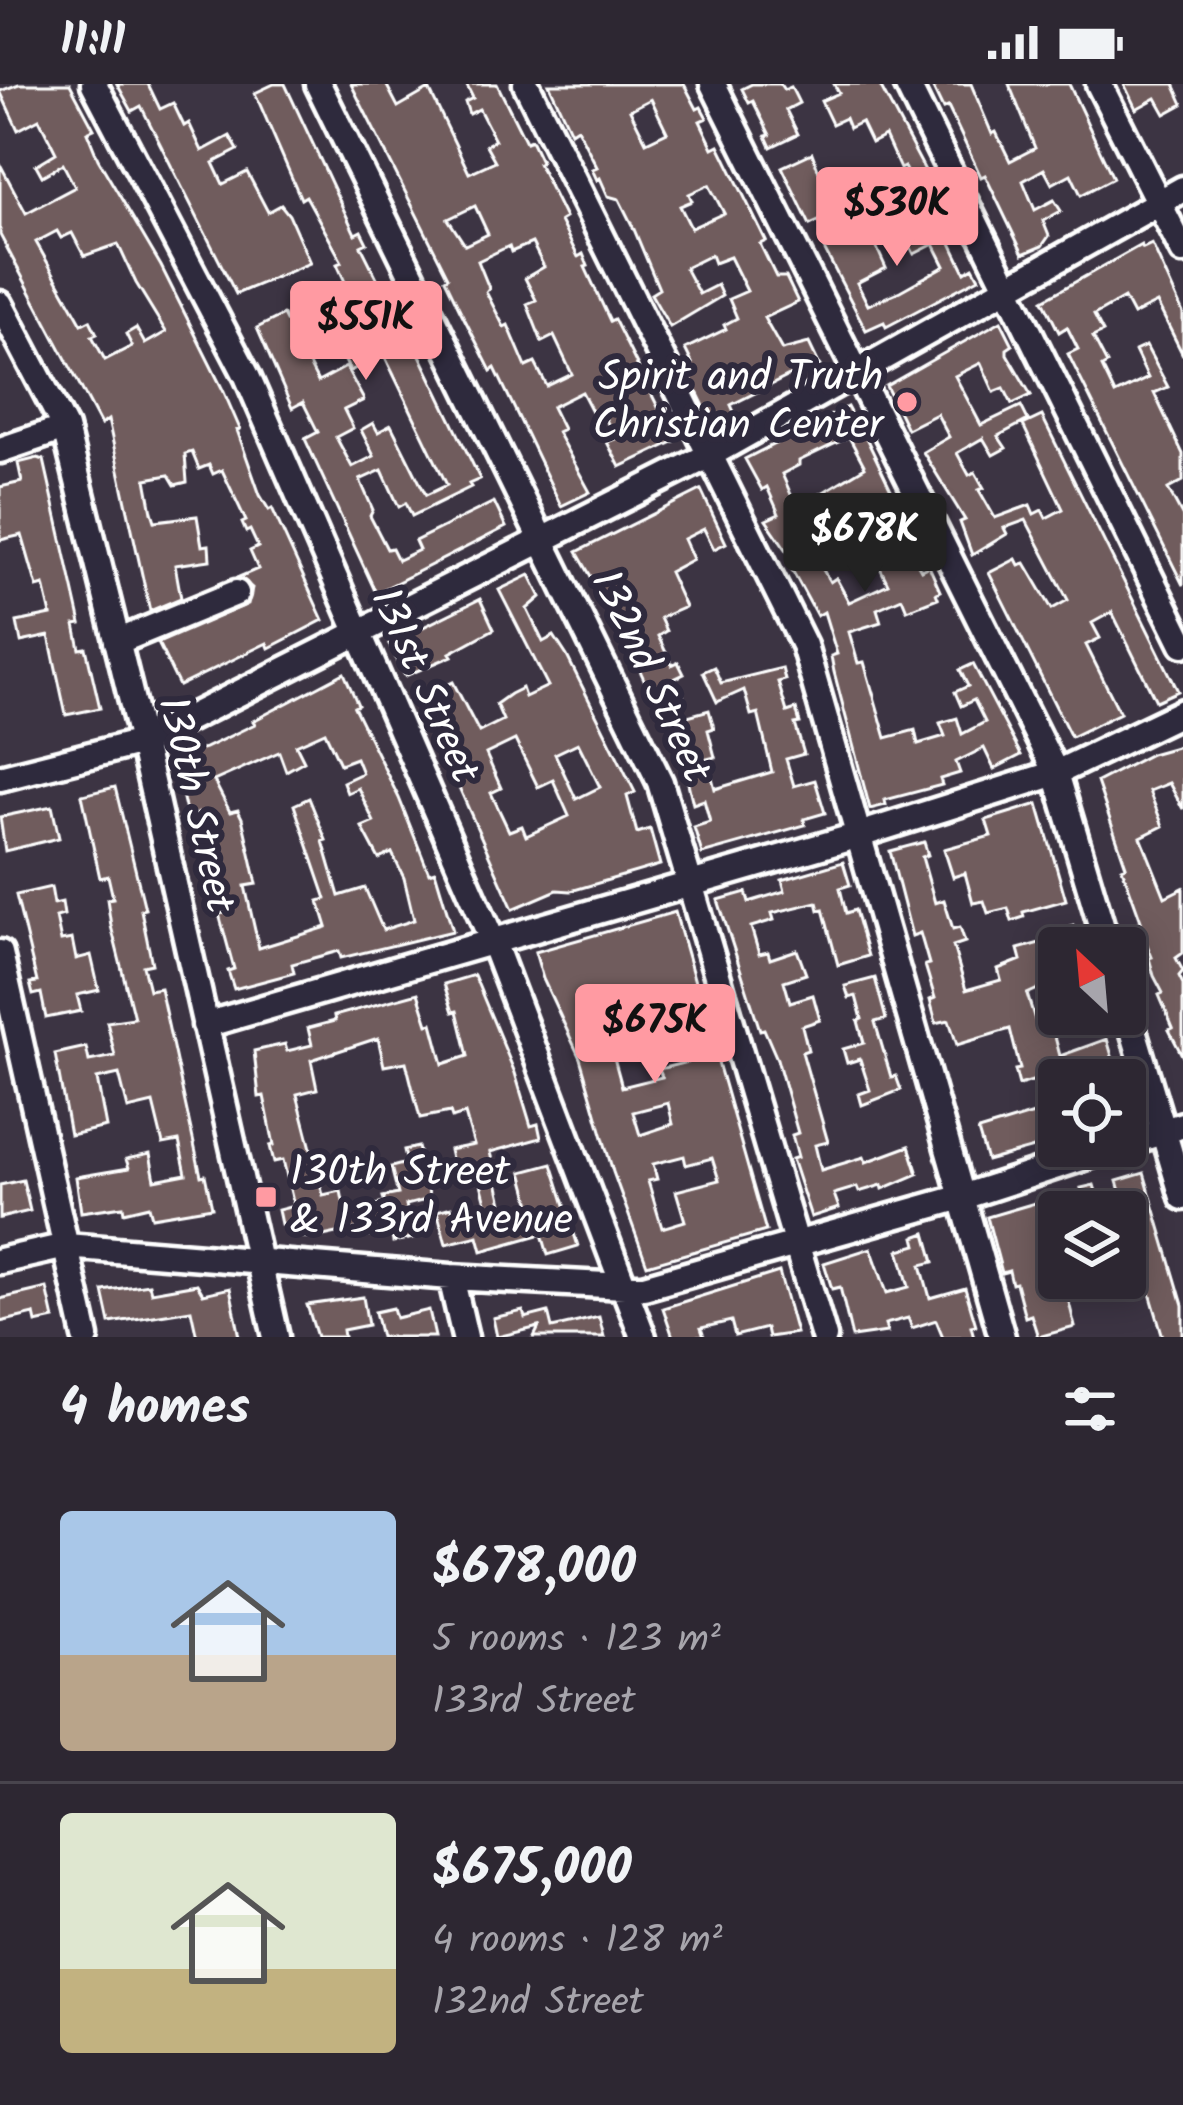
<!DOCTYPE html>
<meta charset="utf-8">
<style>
:root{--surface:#2d2732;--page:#39333e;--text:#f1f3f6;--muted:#a7a5ac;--line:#48444d;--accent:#ff9aa2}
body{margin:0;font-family:Kalam,sans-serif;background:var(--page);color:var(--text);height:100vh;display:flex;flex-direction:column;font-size:45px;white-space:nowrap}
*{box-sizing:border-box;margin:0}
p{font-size:39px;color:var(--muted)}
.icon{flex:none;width:66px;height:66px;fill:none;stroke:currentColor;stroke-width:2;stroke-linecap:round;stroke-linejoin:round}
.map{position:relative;height:1253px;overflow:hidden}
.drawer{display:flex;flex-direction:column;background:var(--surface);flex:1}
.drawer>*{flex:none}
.needle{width:78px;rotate:334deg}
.fabs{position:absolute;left:1038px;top:843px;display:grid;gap:24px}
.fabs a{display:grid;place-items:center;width:108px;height:108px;border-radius:12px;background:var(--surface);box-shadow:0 6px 30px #0003,0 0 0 3px var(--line);font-size:60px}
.price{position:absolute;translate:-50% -102px;padding:0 27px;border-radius:12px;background:var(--accent);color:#111;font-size:39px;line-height:78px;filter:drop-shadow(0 3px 6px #0008)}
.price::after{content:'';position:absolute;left:50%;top:72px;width:36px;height:27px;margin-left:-18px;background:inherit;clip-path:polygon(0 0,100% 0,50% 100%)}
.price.on{background:#222;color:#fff}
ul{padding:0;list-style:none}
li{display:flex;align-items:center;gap:36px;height:300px;padding:0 60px}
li+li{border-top:3px solid var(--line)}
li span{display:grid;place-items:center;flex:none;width:336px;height:240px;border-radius:12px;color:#555}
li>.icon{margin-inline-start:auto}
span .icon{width:144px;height:144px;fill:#fffc;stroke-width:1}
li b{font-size:51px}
h2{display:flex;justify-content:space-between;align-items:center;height:144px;padding:0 60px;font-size:51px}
.status{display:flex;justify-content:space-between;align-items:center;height:84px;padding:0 60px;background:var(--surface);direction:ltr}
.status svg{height:33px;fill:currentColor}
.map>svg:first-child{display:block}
.building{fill:#705c5d;stroke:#fff;stroke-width:3;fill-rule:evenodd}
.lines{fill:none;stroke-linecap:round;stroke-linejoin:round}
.minor-casing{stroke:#fff;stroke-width:33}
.minor{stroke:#2f2a3d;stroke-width:24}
.poi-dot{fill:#ff9aa2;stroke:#2f2a3d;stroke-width:4.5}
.labels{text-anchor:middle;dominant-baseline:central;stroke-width:12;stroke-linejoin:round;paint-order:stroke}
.poi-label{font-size:42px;fill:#fff;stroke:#2f2a3d;text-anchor:end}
.street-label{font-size:42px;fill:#fff;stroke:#2f2a3d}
</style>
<div class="status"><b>11:11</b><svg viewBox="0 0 49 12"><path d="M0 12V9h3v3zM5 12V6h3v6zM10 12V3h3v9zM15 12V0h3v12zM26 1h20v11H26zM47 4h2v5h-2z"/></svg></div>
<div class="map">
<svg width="1183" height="1253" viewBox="0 0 1183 1253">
<rect width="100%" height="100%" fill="#3c3443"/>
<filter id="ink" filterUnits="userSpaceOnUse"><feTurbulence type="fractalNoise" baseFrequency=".00833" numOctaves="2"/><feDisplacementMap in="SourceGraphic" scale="24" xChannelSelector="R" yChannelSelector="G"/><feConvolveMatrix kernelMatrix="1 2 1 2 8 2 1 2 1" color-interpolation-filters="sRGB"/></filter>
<g filter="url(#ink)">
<path class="building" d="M 19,0 L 70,0 L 94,45 L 87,48 L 98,75 L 161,182 L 223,306 L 240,345 L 237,346 L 260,411 L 269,426 L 272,424 L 323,536 L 269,564 L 267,559 L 179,602 L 158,559 L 248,520 L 252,504 L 239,493 L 258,485 L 250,467 L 258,463 L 250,446 L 246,448 L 242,439 L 246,437 L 222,386 L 213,390 L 209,381 L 199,385 L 192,368 L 185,370 L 187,398 L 175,401 L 169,391 L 146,395 L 152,428 L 155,437 L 197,432 L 202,462 L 209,461 L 210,476 L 175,481 L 181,514 L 150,527 L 108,336 L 101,341 L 0,151 L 0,80 L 26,129 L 75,103 L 63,80 L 42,92 L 36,81 L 56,69 L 39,35 L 18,46 L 0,7 ZM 57,147 L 61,154 L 72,149 L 84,172 L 118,160 L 136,199 L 166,248 L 145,260 L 136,244 L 126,250 L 132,262 L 105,276 L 92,252 L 97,250 L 90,236 L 82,240 L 36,158 Z
M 117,0 L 148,0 L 160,25 L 173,19 L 184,42 L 189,39 L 202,67 L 230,52 L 238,66 L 213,79 L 223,100 L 247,88 L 268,128 L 281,121 L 289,131 L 310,179 L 236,210 L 141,22 L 132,27 Z
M 274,0 L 285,0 L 355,150 L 361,147 L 367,159 L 361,162 L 385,210 L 420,271 L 480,395 L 469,400 L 471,403 L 412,432 L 406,419 L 399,423 L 382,386 L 360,396 L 373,426 L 370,432 L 387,465 L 392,464 L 398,476 L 419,466 L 415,457 L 494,418 L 506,443 L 376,509 L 305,355 L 318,348 L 303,318 L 292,324 L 257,244 L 283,231 L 286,237 L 296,232 L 310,260 L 301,265 L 318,298 L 346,283 L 364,316 L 344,326 L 353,344 L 336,353 L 352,383 L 374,372 L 361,346 L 373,339 L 378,348 L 391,341 L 426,411 L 447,401 L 375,252 L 353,263 L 362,281 L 350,287 L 338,263 L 331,246 L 348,238 L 333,206 L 346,200 L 337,180 L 342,178 L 306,112 L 301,115 L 255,9 Z
M 351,0 L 386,0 L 398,23 L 429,5 L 469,89 L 495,77 L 486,61 L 495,56 L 479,25 L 469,30 L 465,18 L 473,14 L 466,0 L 497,0 L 526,58 L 531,56 L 541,77 L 538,79 L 565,134 L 560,137 L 578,173 L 583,170 L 588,182 L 585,183 L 610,237 L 614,235 L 675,357 L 620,383 L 607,358 L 615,355 L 603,329 L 595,333 L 582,308 L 552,323 L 563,345 L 557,348 L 590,408 L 561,422 L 495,284 L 491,287 L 460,226 L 445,195 L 448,193 ZM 475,122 L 488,150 L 465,161 L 448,135 ZM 532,159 L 544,183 L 525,194 L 536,216 L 527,220 L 542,258 L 554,252 L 572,290 L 547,302 L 535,279 L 526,283 L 508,241 L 504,243 L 486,208 L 489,204 L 478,177 L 509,162 L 511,168 Z
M 549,0 L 684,0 L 697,25 L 701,23 L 707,34 L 700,37 L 713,64 L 719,61 L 766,157 L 760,160 L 776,193 L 786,193 L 798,218 L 764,234 L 782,266 L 809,259 L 820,282 L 801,292 L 799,287 L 731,321 L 735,330 L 713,341 L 685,283 L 692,279 L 685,265 L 726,245 L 724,241 L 737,234 L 729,215 L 747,207 L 730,173 L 714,179 L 711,171 L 685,184 L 699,210 L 717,201 L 722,212 L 670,243 L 651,210 L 659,205 L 633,143 L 619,115 L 608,112 L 600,94 L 597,96 L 592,85 L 597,83 L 577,44 L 571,48 ZM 651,15 L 667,48 L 646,58 L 630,26 ZM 709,101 L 724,129 L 691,144 L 680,122 L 692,117 L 689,110 Z
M 752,0 L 780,0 L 784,6 L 791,3 L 799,19 L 786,26 L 798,50 L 771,63 L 766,52 L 770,51 L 753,17 L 749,19 L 742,5 Z
M 834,0 L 879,0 L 929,94 L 913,102 L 904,83 L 900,85 L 885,52 L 871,59 L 861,38 L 849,44 L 845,34 L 832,40 L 821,17 L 839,9 Z
M 931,0 L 971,0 L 992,50 L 996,48 L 1010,77 L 1035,64 L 1009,0 L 1069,0 L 1113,94 L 1081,111 L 1071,90 L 1052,100 L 1044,85 L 1023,97 L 1035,126 L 1054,116 L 1061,127 L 1043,137 L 1049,152 L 1042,162 L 1023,170 L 985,91 L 981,93 L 948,23 L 943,25 Z
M 1124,0 L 1174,0 L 1183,20 L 1165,30 L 1156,14 L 1136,25 Z
M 812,69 L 829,114 L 838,110 L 843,120 L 835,125 L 837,128 L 810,141 L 782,83 Z
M 925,105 L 965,188 L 973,183 L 979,194 L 886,243 L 884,238 L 866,246 L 822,161 L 866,140 L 886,184 L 857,199 L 868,221 L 900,207 L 945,182 L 934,160 L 914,170 L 908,158 L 928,149 L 910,112 Z
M 1152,160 L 1183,229 L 1183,271 L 1157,219 L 1133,231 L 1124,214 L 1094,231 L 1103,248 L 1093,253 L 1107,280 L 1102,283 L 1115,310 L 1148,294 L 1135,267 L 1146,262 L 1168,303 L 1154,309 L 1183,370 L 1183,397 L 1168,405 L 1183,433 L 1183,501 L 1068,270 L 1078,265 L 1067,243 L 1059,248 L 1043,216 L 1141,161 L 1143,164 Z
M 1001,237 L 1013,261 L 1007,265 L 1007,270 L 1031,311 L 1012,320 L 1004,304 L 994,308 L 981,279 L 955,292 L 981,341 L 1021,322 L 1028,336 L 998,352 L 1006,364 L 993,371 L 983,354 L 957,369 L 969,391 L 975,388 L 984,404 L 979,406 L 995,434 L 1030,421 L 1034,430 L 1042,426 L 1046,434 L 1063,425 L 1023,341 L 1042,332 L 1178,607 L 1156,617 L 1112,528 L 1092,539 L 1100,554 L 1086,561 L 1120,629 L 1071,653 L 989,489 L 1016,475 L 1019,481 L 1025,479 L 1052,525 L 1068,516 L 1026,436 L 1004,444 L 1007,450 L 972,471 L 960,438 L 965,436 L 923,368 L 949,353 L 937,330 L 907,345 L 886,302 Z
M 847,323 L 855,338 L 858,337 L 898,420 L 892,423 L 903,442 L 897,445 L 921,486 L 929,482 L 940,507 L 936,509 L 938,514 L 907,526 L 902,514 L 877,525 L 881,538 L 849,548 L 858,579 L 864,578 L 886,654 L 915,646 L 918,660 L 945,652 L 940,639 L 957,634 L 962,650 L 985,638 L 974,616 L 961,622 L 955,608 L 968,602 L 960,586 L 973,580 L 1021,671 L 994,685 L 984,664 L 956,678 L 960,689 L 940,695 L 942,701 L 885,716 L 886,721 L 870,725 L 834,588 L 831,572 L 837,570 L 824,528 L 817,532 L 792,486 L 796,484 L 788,468 L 766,436 L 779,430 L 767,403 L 762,406 L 745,375 ZM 849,353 L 865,383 L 797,424 L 782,390 L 799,381 L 799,377 ZM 861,444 L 888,500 L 849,518 L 836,494 L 830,498 L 814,470 Z
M 38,374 L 44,376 L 81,540 L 75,541 L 80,565 L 86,564 L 100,624 L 66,631 L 49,552 L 21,558 L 17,538 L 51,531 L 44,501 L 37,503 L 22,451 L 0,456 L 0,403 L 22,398 L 18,379 Z
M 701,406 L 726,459 L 714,465 L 704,445 L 684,455 L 693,475 L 669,488 L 685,523 L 660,534 L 666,547 L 658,552 L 672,581 L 678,578 L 684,590 L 674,595 L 683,611 L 657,624 L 608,516 L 605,517 L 577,468 Z
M 530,491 L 541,513 L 527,525 L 543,558 L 554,552 L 567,572 L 635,708 L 627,712 L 637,749 L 650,745 L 660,781 L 571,807 L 557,806 L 513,825 L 442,665 L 446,663 L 423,613 L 453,598 L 479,648 L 503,636 L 496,620 L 510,610 L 522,604 L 525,613 L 548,602 L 499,506 ZM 515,656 L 538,703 L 553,696 L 569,732 L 526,752 L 522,742 L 509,747 L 491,709 L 501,704 L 486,670 ZM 578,659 L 600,703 L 576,715 L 555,670 Z
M 480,515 L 494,545 L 450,569 L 452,572 L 405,592 L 389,560 Z
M 714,583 L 721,599 L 782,584 L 785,596 L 778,598 L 787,628 L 796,625 L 800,639 L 795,640 L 804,670 L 786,675 L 794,702 L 815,696 L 825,729 L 804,735 L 805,741 L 702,770 L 694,743 L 710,738 L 704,716 L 693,720 L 673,636 L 709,626 L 714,644 L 708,646 L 715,673 L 707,675 L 715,705 L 772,688 L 758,629 L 751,631 L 744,606 L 717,618 L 703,588 Z
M 344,589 L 358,621 L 354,623 L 399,714 L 429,789 L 435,787 L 453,847 L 341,874 L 339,867 L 292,880 L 294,889 L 234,905 L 228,887 L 234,885 L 219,830 L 230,828 L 220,783 L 216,767 L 212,768 L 203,728 L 187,732 L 173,672 L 205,664 L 255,640 L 253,637 ZM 325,648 L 340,680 L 356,674 L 362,689 L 343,698 L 347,709 L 358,704 L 374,738 L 362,743 L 379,775 L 392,769 L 404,794 L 414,836 L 383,846 L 365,804 L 339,812 L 323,757 L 326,756 L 309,714 L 294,721 L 326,815 L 319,817 L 327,843 L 259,864 L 245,802 L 257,800 L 242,734 L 238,726 L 230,728 L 214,697 L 279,668 L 286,687 L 304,677 L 296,661 Z
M 1183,661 L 1183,725 L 1169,699 L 1149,707 L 1163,742 L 1141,753 L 1165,813 L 1183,804 L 1183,869 L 1176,874 L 1183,887 L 1179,892 L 1183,900 L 1183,973 L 1169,946 L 1173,944 L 1159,911 L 1163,909 L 1154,892 L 1149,874 L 1152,873 L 1138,838 L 1141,837 L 1122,784 L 1126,782 L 1097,698 L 1151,670 Z
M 115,703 L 145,825 L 141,826 L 152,880 L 143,882 L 149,906 L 160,904 L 201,1092 L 205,1091 L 212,1123 L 152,1133 L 149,1122 L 124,1128 L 123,1122 L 81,1128 L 76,1093 L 129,1084 L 126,1075 L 150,1070 L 155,1096 L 186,1090 L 179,1057 L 163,1060 L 153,1019 L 128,1025 L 119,990 L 97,995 L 106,1043 L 70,1051 L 55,970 L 86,963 L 89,977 L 115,972 L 107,938 L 134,934 L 111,842 L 107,815 L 113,814 L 108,792 L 100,794 L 82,711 Z
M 1038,720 L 1066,816 L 1023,828 L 1024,833 L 1012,837 L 1008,824 L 988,829 L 984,817 L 973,819 L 965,789 L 953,793 L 944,765 L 991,752 L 986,736 Z
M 52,722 L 59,754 L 5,767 L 0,733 Z
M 924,758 L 928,771 L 922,773 L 935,819 L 944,816 L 953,845 L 960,843 L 965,858 L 953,862 L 966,906 L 1001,896 L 998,885 L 1021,876 L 1018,865 L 1047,857 L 1045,849 L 1073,841 L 1080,864 L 1059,864 L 1059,895 L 1027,910 L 1035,936 L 1056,931 L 1061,948 L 1054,949 L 1060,972 L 1107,955 L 1119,996 L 1052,996 L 1052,991 L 1019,1001 L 1015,986 L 1020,985 L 1010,945 L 957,961 L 949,936 L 936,939 L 930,916 L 935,914 L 925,881 L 929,880 L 920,849 L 912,852 L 890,767 Z
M 843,778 L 850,801 L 840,804 L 846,829 L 855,826 L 868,872 L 838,881 L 823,825 L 819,826 L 817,818 L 772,829 L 774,836 L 751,843 L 759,870 L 768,868 L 770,875 L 797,866 L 806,890 L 784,897 L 790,918 L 813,911 L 820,936 L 802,942 L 808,966 L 802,968 L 828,1058 L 815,1061 L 821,1086 L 864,1073 L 866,1078 L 909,1062 L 918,1090 L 883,1105 L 882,1101 L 859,1108 L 857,1103 L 834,1110 L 839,1124 L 811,1133 L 792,1075 L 798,1073 L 792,1051 L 798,1049 L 777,975 L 764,945 L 760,946 L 718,816 L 746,808 L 749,818 L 785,807 L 782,796 Z
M 51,803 L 54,820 L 62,818 L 64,831 L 56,833 L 61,857 L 72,855 L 76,875 L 91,871 L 99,906 L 77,911 L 81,927 L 46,934 L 41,909 L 33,911 L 30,899 L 37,898 L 16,811 Z
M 675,828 L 766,1147 L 647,1181 L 613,1088 L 580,974 L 543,895 L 535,868 ZM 620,908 L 638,968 L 650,965 L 642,940 L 674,931 L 688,978 L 659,985 L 662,993 L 622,1003 L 613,970 L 608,972 L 588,917 ZM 668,1019 L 673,1040 L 640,1051 L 633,1028 ZM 684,1072 L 686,1081 L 712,1074 L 719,1096 L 676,1107 L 685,1137 L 662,1144 L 648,1097 L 657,1095 L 653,1080 Z
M 474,891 L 515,989 L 531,1042 L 538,1040 L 541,1054 L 490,1068 L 506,1136 L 533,1128 L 522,1088 L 552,1080 L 578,1162 L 548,1171 L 542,1150 L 482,1167 L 478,1152 L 446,1160 L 437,1127 L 451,1123 L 455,1137 L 489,1130 L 479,1092 L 456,1097 L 449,1066 L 474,1061 L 465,1030 L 452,1034 L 450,1028 L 420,1034 L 406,978 L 384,982 L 378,954 L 311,976 L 317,1005 L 297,1010 L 323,1111 L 341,1107 L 345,1127 L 385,1119 L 383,1113 L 398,1110 L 391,1083 L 407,1079 L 404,1066 L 418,1063 L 430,1115 L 406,1121 L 413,1154 L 393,1158 L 391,1147 L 362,1154 L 360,1144 L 314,1154 L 290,1152 L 287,1139 L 281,1140 L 278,1126 L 294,1122 L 283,1076 L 274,1078 L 270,1062 L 274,1061 L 264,1012 L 259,1013 L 254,967 L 285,960 L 287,967 L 312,961 L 308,944 L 335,937 L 334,932 L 418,909 L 428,940 L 432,939 L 443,980 L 468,972 L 457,927 L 453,928 L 444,900 Z
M 875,894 L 886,935 L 875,938 L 891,993 L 896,992 L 901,1006 L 862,1021 L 859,1010 L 870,1006 L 860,975 L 847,979 L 843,965 L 864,959 L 858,937 L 862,935 L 856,912 L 849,914 L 845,902 Z
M 1057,1023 L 1059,1057 L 987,1077 L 978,1047 Z
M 1144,1089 L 1183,1221 L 1183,1253 L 1163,1253 L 1117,1097 Z
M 23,1096 L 30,1127 L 0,1134 L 0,1101 Z
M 1094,1101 L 1102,1128 L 1059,1128 L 1059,1194 L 1063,1194 L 1075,1243 L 1038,1253 L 1031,1231 L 1025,1233 L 1016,1199 L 1012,1200 L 1009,1187 L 1002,1189 L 987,1133 L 1052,1114 L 1053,1119 L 1083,1110 L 1081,1104 Z
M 926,1149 L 934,1178 L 921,1181 L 930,1214 L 965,1204 L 976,1241 L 971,1242 L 974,1253 L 943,1253 L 936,1236 L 912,1244 L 908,1234 L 885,1240 L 887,1248 L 852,1253 L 840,1203 L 832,1205 L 824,1179 L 871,1164 L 887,1209 L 909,1203 L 899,1166 L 917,1161 L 915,1153 Z
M 779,1188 L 796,1249 L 768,1253 L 766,1244 L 735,1252 L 731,1237 L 701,1244 L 704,1253 L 673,1253 L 663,1224 Z
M 149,1200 L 151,1208 L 197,1200 L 203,1210 L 230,1204 L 240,1253 L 197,1253 L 191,1226 L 110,1239 L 103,1207 Z
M 47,1204 L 54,1235 L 36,1239 L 34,1230 L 0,1238 L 0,1215 Z
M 363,1213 L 368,1241 L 343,1246 L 344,1253 L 317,1253 L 307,1221 Z
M 393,1224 L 396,1234 L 429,1226 L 435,1253 L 381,1253 L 375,1228 Z
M 523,1227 L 525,1234 L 548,1228 L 552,1244 L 599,1233 L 604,1253 L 534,1253 L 539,1243 L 497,1253 L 493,1234 Z"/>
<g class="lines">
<defs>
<path id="minor" d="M 94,0 L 247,292 L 493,858 L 643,1253
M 318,0 L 660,698 L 824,1253
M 526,0 L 804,561 L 1002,1253
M 713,0 L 1056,689 L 1108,864
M 907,0 L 1183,560
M 1099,0 L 1183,167
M 0,220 L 65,344 L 142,658 L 276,1253
M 0,366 L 65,344
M 117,558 L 236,509
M 0,694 L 142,658 L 160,649 L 708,372 L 1183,105
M 0,869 L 86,1253
M 1125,919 L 1183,1113
M 205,941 L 856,752 L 1056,689 L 1183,628
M 0,1177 L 66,1162 L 451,1193 L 644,1203 L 962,1113 L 1183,1041
M 451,1193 L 465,1253"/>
</defs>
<use href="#minor" class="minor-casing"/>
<use href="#minor" class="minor"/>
</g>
</g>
<g class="poi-dot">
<circle cx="907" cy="318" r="12"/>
<rect x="254" y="1101" width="24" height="24" rx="6"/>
</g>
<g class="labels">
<g class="poi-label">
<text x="883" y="294">Spirit and Truth<tspan x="883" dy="48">Christian Center</tspan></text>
<text x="290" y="1089" text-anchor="start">130th Street<tspan x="290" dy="48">&amp; 133rd Avenue</tspan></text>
</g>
<g class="street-label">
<text transform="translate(650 593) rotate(65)">132nd Street</text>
<text transform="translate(424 602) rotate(66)">131st Street</text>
<text transform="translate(195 721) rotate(77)">130th Street</text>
</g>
</g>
</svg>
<div class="fabs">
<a><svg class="needle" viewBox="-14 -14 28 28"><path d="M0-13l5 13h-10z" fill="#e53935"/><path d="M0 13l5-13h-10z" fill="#a7a5ac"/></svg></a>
<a><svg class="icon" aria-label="locate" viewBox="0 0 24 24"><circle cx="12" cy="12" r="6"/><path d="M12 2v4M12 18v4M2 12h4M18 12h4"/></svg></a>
<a><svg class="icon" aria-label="layers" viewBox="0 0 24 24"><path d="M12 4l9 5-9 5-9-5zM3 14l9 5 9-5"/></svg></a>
</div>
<b class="price" style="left:897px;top:185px">$530K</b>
<b class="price" style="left:366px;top:299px">$551K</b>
<b class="price on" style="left:865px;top:511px">$678K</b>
<b class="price" style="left:655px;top:1002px">$675K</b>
</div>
<section class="drawer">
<h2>4 homes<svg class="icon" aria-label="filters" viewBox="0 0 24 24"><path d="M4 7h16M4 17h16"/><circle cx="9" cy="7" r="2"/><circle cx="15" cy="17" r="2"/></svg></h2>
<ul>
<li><span style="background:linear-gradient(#a9c7e8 60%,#b9a48a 0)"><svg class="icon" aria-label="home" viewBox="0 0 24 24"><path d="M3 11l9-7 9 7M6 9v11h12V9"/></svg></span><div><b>$678,000</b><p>5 rooms · 123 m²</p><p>133rd Street</p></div></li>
<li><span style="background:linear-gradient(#dfe7d0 65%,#c2b280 0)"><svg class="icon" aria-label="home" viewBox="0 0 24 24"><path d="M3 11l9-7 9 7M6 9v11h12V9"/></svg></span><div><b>$675,000</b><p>4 rooms · 128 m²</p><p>132nd Street</p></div></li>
</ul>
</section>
